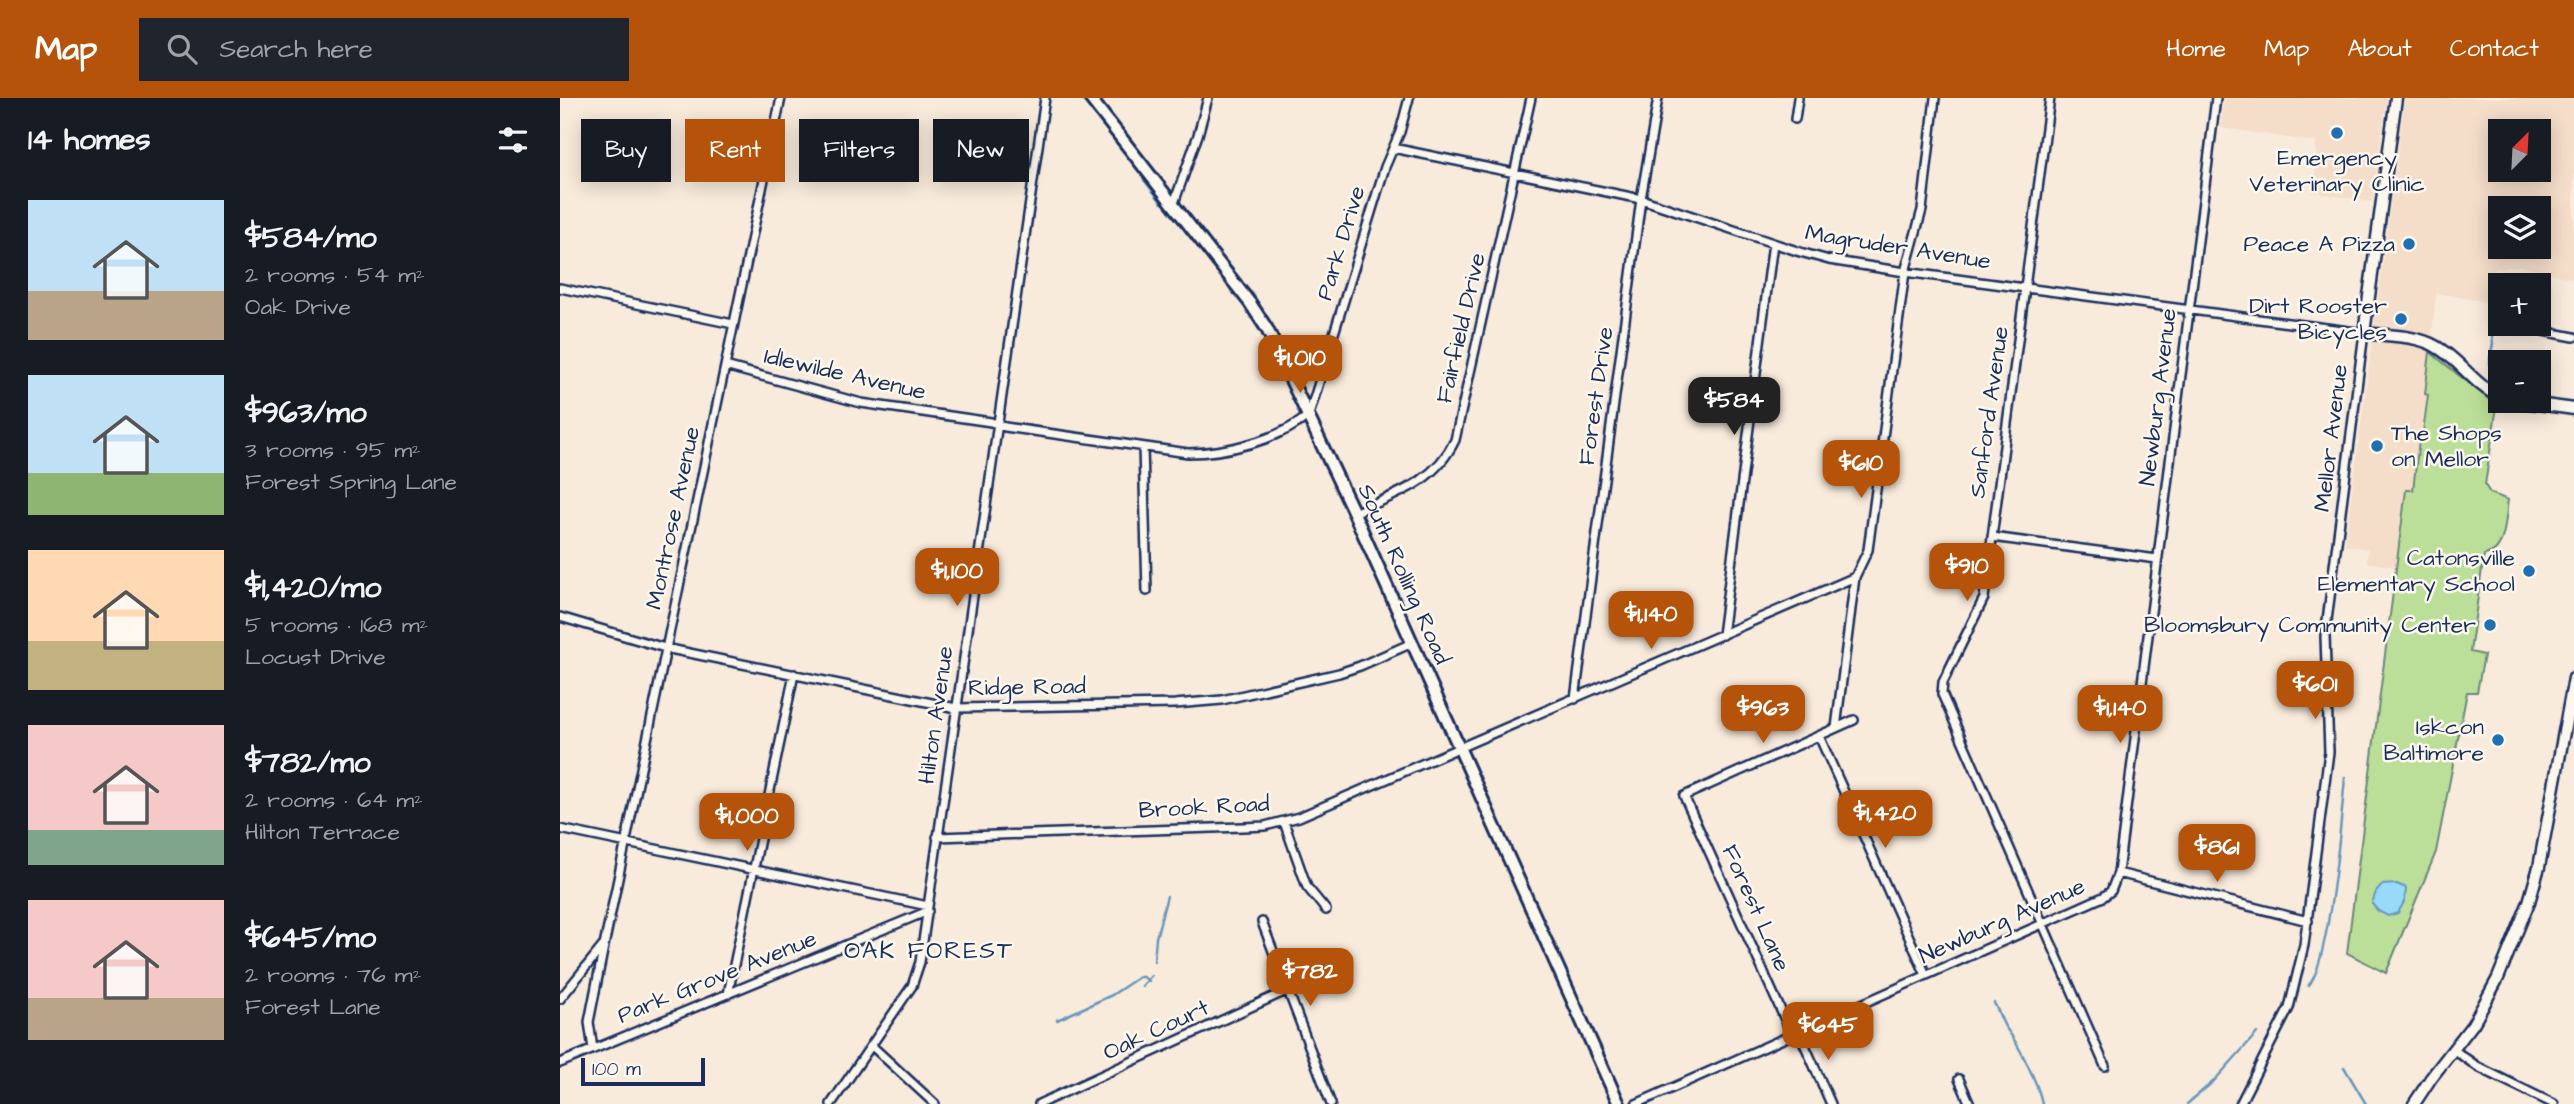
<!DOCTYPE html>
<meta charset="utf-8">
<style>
:root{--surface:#171b24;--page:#20242c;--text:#f1f3f6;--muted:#9ea1a6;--accent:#b45309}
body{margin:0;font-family:"Architects Daughter",sans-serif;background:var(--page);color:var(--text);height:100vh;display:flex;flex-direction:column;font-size:26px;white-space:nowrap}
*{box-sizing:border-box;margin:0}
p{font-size:23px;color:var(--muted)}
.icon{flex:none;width:38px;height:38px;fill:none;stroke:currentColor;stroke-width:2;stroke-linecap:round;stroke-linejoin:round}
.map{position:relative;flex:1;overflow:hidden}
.details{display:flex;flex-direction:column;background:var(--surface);width:560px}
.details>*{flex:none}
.guide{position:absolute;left:21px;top:21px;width:665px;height:63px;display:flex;gap:14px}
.needle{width:46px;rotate:24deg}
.buttons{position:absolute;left:1928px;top:21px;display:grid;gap:14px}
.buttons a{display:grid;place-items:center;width:63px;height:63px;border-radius:0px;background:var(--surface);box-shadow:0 4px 18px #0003;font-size:35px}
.scale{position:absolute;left:21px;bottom:18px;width:124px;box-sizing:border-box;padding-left:7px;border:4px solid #1b2f5e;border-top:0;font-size:19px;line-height:24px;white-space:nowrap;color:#1b2f5e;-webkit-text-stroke:5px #fbf7ec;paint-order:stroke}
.price{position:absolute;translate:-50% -60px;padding:0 16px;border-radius:14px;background:var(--accent);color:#fff;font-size:23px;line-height:46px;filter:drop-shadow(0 2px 4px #0008)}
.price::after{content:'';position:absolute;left:50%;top:42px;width:21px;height:16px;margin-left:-10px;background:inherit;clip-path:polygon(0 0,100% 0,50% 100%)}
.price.current{background:#222;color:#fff}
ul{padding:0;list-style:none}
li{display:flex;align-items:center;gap:21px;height:175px;padding:0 28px}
li span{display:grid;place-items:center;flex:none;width:196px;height:140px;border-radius:0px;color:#555}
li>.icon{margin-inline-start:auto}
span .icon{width:84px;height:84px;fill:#fffc;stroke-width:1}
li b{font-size:30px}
h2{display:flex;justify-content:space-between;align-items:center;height:84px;padding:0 28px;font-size:30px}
.pill{padding:0 24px;border-radius:0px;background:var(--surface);box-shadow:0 4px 18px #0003;font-size:24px;line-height:63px}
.pill.current{background:var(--accent);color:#fff}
header{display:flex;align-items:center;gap:42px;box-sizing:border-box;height:98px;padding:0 35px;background:var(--accent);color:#fff}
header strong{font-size:33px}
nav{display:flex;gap:38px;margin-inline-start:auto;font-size:24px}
.search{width:490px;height:63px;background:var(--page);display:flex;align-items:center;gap:18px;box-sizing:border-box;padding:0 24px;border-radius:0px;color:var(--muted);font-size:26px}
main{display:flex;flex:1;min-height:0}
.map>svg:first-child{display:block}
.built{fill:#f4ddc9;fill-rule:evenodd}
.green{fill:#bbdf98;stroke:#6b877b;stroke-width:2}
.water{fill:#99dafb;stroke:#6796bc;stroke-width:2}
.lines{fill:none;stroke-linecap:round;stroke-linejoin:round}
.stream{stroke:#6796bc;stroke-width:2.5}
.street-casing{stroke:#1b2f5e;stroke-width:12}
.secondary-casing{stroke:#1b2f5e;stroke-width:15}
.primary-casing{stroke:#1b2f5e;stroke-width:16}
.street{stroke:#fbf7ec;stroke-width:7}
.secondary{stroke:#fbf7ec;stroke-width:10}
.primary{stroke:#fbf7ec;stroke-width:10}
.poi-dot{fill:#1f6fb2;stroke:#fbf7ec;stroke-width:2.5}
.labels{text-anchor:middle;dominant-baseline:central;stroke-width:5;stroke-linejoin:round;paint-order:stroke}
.poi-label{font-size:23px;fill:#1b2f5e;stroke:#fbf7ec;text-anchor:end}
.street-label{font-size:23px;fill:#1b2f5e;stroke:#fbf7ec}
.neighbourhood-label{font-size:24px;letter-spacing:2px;fill:#1b2f5e;stroke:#fbf7ec}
</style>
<header>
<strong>Map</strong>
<div class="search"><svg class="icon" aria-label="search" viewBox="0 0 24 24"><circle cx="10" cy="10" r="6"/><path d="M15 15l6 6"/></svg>Search here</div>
<nav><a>Home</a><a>Map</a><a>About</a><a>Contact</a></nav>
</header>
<main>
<section class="details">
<h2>14 homes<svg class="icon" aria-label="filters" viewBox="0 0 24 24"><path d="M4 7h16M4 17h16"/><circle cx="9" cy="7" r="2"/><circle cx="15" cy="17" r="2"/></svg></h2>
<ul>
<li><span style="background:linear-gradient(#bfe0f5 65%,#b9a48a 0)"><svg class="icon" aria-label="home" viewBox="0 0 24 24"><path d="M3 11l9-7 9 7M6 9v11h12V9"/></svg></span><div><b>$584/mo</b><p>2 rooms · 54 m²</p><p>Oak Drive</p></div></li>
<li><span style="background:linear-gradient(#bfe0f5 70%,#8fb573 0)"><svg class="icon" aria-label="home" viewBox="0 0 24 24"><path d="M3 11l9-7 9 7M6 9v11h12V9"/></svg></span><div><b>$963/mo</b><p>3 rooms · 95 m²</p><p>Forest Spring Lane</p></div></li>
<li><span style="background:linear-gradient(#ffd9b3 65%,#c2b280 0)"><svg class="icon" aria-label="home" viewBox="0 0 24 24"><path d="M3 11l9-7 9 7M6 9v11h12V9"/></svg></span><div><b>$1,420/mo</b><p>5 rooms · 168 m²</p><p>Locust Drive</p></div></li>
<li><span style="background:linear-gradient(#f6c9c9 75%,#7fa58c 0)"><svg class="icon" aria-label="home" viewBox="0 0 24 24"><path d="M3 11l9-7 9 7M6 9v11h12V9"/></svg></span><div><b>$782/mo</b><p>2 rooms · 64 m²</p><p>Hilton Terrace</p></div></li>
<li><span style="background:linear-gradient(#f6c9c9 70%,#b9a48a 0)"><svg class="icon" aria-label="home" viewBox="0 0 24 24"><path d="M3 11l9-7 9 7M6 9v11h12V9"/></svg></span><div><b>$645/mo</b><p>2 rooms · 76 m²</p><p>Forest Lane</p></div></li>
</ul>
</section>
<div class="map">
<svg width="2014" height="1006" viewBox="0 0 2014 1006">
<rect width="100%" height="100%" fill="#f8ebdc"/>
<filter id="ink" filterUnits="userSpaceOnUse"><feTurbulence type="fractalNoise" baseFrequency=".0143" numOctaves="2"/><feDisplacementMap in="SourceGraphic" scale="14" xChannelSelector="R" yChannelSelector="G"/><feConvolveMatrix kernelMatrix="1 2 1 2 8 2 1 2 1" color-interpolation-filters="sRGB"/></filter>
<g filter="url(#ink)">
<path class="built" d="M 1664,0 L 1827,0 L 1812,104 L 1752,94 L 1756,69 L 1756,44 L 1661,30 Z
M 1845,0 L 2014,0 L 2014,181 L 1959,168 L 1935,171 L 1932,205 L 1876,195 L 1862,342 L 1859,342 L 1853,393 L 1846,392 L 1836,469 L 1807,464 L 1808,451 L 1785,447 ZM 1941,33 L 1979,33 L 1979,72 L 1941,72 ZM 1941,110 L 1979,110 L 1979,149 L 1941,149 Z"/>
<path class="green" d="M 1870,254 L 1937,308 L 1925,387 L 1930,395 L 1948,402 C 1945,421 1947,454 1924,457 L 1910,554 L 1924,557 L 1917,594 L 1907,594 L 1876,754 L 1826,875 L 1787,855 L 1846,392 L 1853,392 L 1859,342 L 1862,342 L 1868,297 L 1865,296 Z"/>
<path class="water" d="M 1837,786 L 1846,790 L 1845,802 L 1838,815 L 1828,818 L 1818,813 L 1812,806 L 1816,794 L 1822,787 Z"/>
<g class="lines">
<path class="stream" d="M 584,82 L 602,105
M 624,110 L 636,126
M 641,131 L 659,155
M 665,162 L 681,182
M 691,194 L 705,215
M 1930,282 L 1930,260 L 1933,246 L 1930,221 L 1934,210 L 1936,190 L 1932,179 L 1948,175 L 1969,174
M 774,384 L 777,393
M 794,399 L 796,404
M 782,401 L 785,410
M 789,418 L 807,457
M 808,429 L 816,449
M 819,455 L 837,498
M 810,464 L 813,470
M 855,537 L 865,560
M 594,863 L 596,840 L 607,798
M 582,888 L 591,878
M 1748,888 C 1769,869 1782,714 1785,679
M 1434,905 C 1439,913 1441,923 1446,930 C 1458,945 1479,987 1482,1006
M 497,922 L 552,897 L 579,879 L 583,879 L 589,883
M 1784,969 L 1806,1006
M 1627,1006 L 1654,983 L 1697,935"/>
<defs>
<path id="street" d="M 1490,0 L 1424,500 L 1383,584 L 1382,596 L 1545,968
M 1235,21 L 1238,0
M 833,50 L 1081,101 L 1240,154 L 1269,162 L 1345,174 L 1804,235 L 1765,538 L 1769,654 L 1744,847 L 1729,910 L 1680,1006
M 613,108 L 638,37 L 648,0
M 0,190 L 173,226
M 1946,226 L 2014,239
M 165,268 L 301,305 L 431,324 L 445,329 L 628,355 C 666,355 719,342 749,317 L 825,69 L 840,34 L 849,0
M 583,349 L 587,493
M 794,415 C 835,396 874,386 895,342 L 971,0
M 1432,439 L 1597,461
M 0,519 L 105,550 L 396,610 L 615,606 L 662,602 L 779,575 L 800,568 L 852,545
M 1162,537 L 1213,145
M 1015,601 L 1081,101 L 1098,0
M 1276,630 L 1295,479 L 1308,452 L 1345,174 L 1362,112 L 1375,0
M 1259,638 L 1366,877
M 724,724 L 747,789 L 766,812
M 0,731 L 368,808
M 377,739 L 683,729 L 705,728 L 739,719 L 1295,479
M 1558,775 L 1748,823
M 702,824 L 771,1006
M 168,896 L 234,576
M 0,901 L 43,848
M 1239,934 L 1271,1006
M 1232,937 L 1124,698 L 1294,622
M 312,948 L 375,1006
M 33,951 L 29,924 L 44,848 L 221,0
M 1894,952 L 1918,969 L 1994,1006
M 0,965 L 368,813
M 1399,981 L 1410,1006
M 271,1006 L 352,888 L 360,864 L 485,0
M 479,1006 L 728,892
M 1076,1006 L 1543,799 L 1551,793 L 1558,775 L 1656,0"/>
<path id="secondary" d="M 1836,0 L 1804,235 C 1826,238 1856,237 1875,248 C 1900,261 1914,288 1941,299
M 1955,303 L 2014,311
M 1854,1006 L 1871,980 L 1913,926 L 1923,908 L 1938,880 L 1969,804 L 1979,769 L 2014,580"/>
<path id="primary" d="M 530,0 L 690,205 L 707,231 L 794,415 L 1059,1006"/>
</defs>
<use href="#street" class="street-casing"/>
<use href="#secondary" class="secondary-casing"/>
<use href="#primary" class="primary-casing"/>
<use href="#street" class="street"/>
<use href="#secondary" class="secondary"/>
<use href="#primary" class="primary"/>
</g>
</g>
<g class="poi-dot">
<circle cx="1777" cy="35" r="7"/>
<circle cx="1849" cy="146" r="7"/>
<circle cx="1841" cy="221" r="7"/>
<circle cx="1817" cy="348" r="7"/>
<circle cx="1969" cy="473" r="7"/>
<circle cx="1930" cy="527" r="7"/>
<circle cx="1938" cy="642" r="7"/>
</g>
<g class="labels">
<g class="poi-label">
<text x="1777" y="60" text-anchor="middle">Emergency<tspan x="1777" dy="26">Veterinary Clinic</tspan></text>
<text x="1835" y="146">Peace A Pizza</text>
<text x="1827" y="208">Dirt Rooster<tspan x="1827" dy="26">Bicycles</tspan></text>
<text x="1831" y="335" text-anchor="start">The Shops<tspan x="1831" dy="26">on Mellor</tspan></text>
<text x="1955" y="460">Catonsville<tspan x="1955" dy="26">Elementary School</tspan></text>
<text x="1916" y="527">Bloomsbury Community Center</text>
<text x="1924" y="629">Iskcon<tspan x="1924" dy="26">Baltimore</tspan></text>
</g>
<g class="street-label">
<text transform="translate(781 145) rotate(-73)">Park Drive</text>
<text transform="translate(1338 149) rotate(9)">Magruder Avenue</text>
<text transform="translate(901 230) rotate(-77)">Fairfield Drive</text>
<text transform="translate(285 276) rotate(13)">Idlewilde Avenue</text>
<text transform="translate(1036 298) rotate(-82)">Forest Drive</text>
<text transform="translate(1598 299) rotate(-83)">Newburg Avenue</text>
<text transform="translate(1429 314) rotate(-82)">Sanford Avenue</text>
<text transform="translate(1771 340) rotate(-83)">Mellor Avenue</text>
<text transform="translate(113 420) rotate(-78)">Montrose Avenue</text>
<text transform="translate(844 476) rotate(66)">South Rolling Road</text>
<text transform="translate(467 589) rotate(-1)">Ridge Road</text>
<text transform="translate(376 617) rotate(-82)">Hilton Avenue</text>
<text transform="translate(644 709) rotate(-3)">Brook Road</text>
<text transform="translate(1196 810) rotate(66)">Forest Lane</text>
<text transform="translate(1442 823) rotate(-24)">Newburg Avenue</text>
<text transform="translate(157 879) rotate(-22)">Park Grove Avenue</text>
<text transform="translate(596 932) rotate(-25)">Oak Court</text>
</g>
<g class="neighbourhood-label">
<text x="369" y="853">OAK FOREST</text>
</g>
</g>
</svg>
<div class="buttons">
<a><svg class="needle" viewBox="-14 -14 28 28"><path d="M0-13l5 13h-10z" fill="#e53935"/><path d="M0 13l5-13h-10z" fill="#9ea1a6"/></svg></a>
<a><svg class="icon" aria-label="layers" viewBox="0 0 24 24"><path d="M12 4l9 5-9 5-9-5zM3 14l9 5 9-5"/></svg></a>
<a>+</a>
<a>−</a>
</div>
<div class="scale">100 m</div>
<b class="price" style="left:740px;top:297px">$1,010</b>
<b class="price current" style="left:1174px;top:339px">$584</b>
<b class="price" style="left:1301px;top:402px">$610</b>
<b class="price" style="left:1407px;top:505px">$910</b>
<b class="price" style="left:397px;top:510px">$1,100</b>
<b class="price" style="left:1091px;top:553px">$1,140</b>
<b class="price" style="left:1755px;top:623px">$601</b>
<b class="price" style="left:1203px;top:647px">$963</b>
<b class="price" style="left:1560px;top:647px">$1,140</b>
<b class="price" style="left:1325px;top:752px">$1,420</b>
<b class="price" style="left:187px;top:755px">$1,000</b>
<b class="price" style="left:1657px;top:786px">$861</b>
<b class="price" style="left:750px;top:910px">$782</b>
<b class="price" style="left:1268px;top:964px">$645</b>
<div class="guide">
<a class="pill">Buy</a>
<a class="pill current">Rent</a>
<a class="pill">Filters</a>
<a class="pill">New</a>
</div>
</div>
</main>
